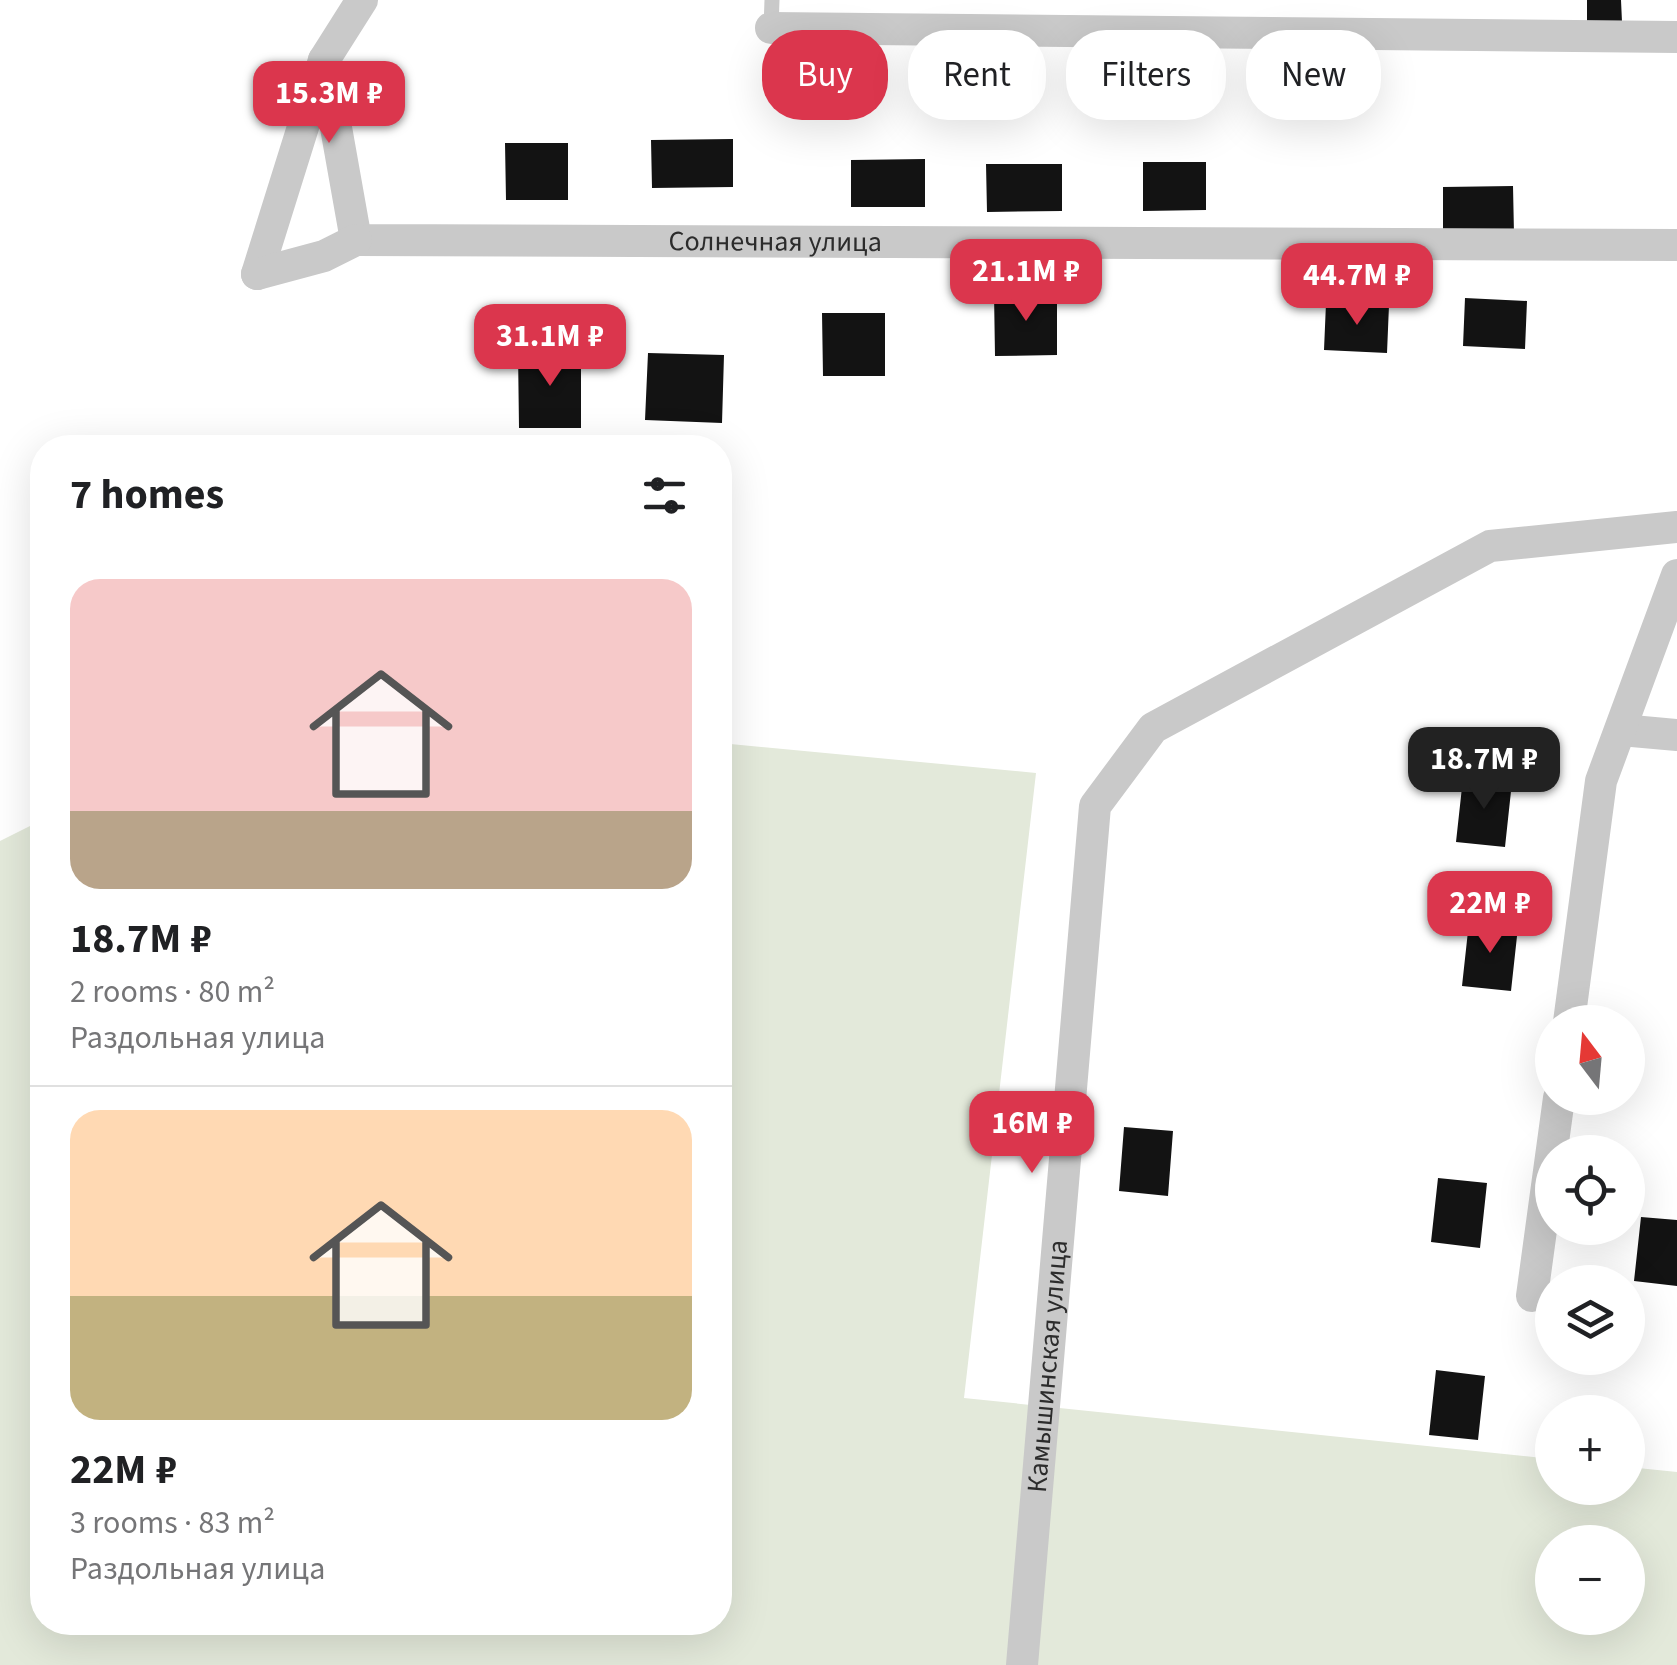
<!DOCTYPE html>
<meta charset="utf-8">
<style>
:root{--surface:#fff;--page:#f2f2f2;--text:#202124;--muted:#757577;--line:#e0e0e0;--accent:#db364d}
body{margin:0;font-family:"Source Sans 3",sans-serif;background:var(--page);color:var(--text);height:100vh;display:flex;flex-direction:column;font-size:38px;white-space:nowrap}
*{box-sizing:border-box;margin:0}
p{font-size:32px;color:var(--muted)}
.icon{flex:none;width:55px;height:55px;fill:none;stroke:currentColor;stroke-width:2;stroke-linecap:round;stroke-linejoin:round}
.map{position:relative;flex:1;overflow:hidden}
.sheet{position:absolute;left:30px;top:435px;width:702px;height:1200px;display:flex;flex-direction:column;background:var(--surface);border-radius:40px;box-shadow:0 10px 40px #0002}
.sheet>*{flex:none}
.hud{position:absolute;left:762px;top:30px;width:762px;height:90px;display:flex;gap:20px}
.needle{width:65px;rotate:344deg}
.fabs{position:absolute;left:1535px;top:1005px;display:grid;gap:20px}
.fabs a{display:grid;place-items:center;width:110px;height:110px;border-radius:50%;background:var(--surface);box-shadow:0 10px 40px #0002;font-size:50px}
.price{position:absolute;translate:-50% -85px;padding:0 22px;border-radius:20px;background:var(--accent);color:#fff;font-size:32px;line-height:65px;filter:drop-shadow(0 2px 5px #0008)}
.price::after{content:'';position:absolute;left:50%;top:60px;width:30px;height:22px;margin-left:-15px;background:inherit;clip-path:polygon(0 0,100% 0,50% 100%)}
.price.selected{background:#222;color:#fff}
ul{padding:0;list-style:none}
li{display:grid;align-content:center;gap:20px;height:530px;padding:0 40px}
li+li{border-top:2px solid var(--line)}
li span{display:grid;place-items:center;height:310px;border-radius:30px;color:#555}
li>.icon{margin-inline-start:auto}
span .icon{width:180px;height:180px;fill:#fffc;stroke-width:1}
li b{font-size:42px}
h2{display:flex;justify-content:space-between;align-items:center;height:120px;padding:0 40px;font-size:42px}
.chip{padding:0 35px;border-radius:40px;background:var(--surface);box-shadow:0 10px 40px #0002;font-size:35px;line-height:90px}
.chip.selected{background:var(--accent);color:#fff}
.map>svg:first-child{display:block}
.green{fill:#e3e9da;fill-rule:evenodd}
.building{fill:#131313}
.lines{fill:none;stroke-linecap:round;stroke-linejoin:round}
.service{stroke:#c9c9c9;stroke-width:15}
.minor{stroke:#c9c9c9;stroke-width:32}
.labels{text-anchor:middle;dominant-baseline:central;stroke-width:10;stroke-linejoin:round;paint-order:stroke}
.street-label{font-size:28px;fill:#2c2c2c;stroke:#fff}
</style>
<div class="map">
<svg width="1677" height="1665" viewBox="0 0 1677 1665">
<rect width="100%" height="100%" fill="#fff"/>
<path class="green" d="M 720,743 L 1036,773 L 964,1398 L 1552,1459 L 1552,1488 L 1628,1488 L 1628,1467 L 1677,1472 L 1677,1665 L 0,1665 L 0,841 L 42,820 L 42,1622 L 720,1622 ZM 1552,1542 L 1628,1542 L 1628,1618 L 1552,1618 Z"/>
<path class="building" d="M 1587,0 L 1621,0 L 1622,22 L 1587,22 Z
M 733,139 L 733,187 L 652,188 L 651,140 Z
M 505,143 L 568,143 L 568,200 L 506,200 Z
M 925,159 L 925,207 L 851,207 L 851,160 Z
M 1143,162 L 1206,162 L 1206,210 L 1143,211 Z
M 986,164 L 1062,164 L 1062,211 L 987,212 Z
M 1513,186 L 1514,234 L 1443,234 L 1443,187 Z
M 1057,292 L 1057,355 L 995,356 L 994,293 Z
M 1465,298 L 1527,301 L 1525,349 L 1463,346 Z
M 1326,303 L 1389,305 L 1387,353 L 1324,350 Z
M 822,313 L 885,313 L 885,376 L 823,376 Z
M 518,351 L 581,351 L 581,428 L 519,428 Z
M 648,353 L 724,355 L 722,423 L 645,420 Z
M 1463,778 L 1512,782 L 1505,847 L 1456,842 Z
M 1469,922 L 1518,927 L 1511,991 L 1462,986 Z
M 1124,1127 L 1173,1131 L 1168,1196 L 1119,1191 Z
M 1438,1178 L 1487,1183 L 1480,1248 L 1431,1242 Z
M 1641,1217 L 1677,1220 L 1677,1286 L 1634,1281 Z
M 1436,1370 L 1485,1376 L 1478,1440 L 1429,1435 Z"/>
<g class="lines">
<path class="service" d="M 771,28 L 772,0"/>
<g class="minor">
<path d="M 771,28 L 1677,37"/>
<path id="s1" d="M 324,60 L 356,240 L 1677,245"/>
<path d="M 257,274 L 324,60 L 362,0"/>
<path d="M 257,274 L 324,256 L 356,240"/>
<path d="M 1621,730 L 1677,735"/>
<path d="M 1569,1022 L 1601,781 L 1677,575"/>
<path d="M 1532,1296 L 1559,1098"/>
<path id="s2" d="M 1022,1665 L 1095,806 L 1153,728 L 1490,546 L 1677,527"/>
</g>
</g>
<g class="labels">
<g class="street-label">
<text stroke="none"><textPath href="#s1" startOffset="602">Солнечная улица</textPath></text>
<text stroke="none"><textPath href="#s2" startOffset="300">Камышинская улица</textPath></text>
</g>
</g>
</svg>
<div class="fabs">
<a><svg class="needle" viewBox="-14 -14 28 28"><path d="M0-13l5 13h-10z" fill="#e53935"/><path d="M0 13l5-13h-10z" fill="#757577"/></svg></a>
<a><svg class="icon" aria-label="locate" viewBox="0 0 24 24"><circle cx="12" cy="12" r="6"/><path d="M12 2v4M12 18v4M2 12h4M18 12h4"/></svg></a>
<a><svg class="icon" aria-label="layers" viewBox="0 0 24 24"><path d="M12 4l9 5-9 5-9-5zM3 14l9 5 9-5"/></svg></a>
<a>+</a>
<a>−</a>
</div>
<b class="price" style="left:329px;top:146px">15.3M ₽</b>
<b class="price" style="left:1026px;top:324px">21.1M ₽</b>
<b class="price" style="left:1357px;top:328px">44.7M ₽</b>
<b class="price" style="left:550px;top:389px">31.1M ₽</b>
<b class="price selected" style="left:1484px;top:812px">18.7M ₽</b>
<b class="price" style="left:1490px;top:956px">22M ₽</b>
<b class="price" style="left:1032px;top:1176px">16M ₽</b>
<div class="hud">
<a class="chip selected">Buy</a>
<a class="chip">Rent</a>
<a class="chip">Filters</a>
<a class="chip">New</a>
</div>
<section class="sheet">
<h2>7 homes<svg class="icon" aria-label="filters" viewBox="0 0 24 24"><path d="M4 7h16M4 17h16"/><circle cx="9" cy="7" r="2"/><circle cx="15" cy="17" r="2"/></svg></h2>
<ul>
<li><span style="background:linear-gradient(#f6c9c9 75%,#b9a48a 0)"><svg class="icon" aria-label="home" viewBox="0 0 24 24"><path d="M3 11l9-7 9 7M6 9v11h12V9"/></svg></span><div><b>18.7M ₽</b><p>2 rooms · 80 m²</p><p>Раздольная улица</p></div></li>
<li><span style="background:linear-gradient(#ffd9b3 60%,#c2b280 0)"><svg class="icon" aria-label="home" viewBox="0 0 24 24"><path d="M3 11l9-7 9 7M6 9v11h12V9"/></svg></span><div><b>22M ₽</b><p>3 rooms · 83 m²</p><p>Раздольная улица</p></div></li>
</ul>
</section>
</div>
